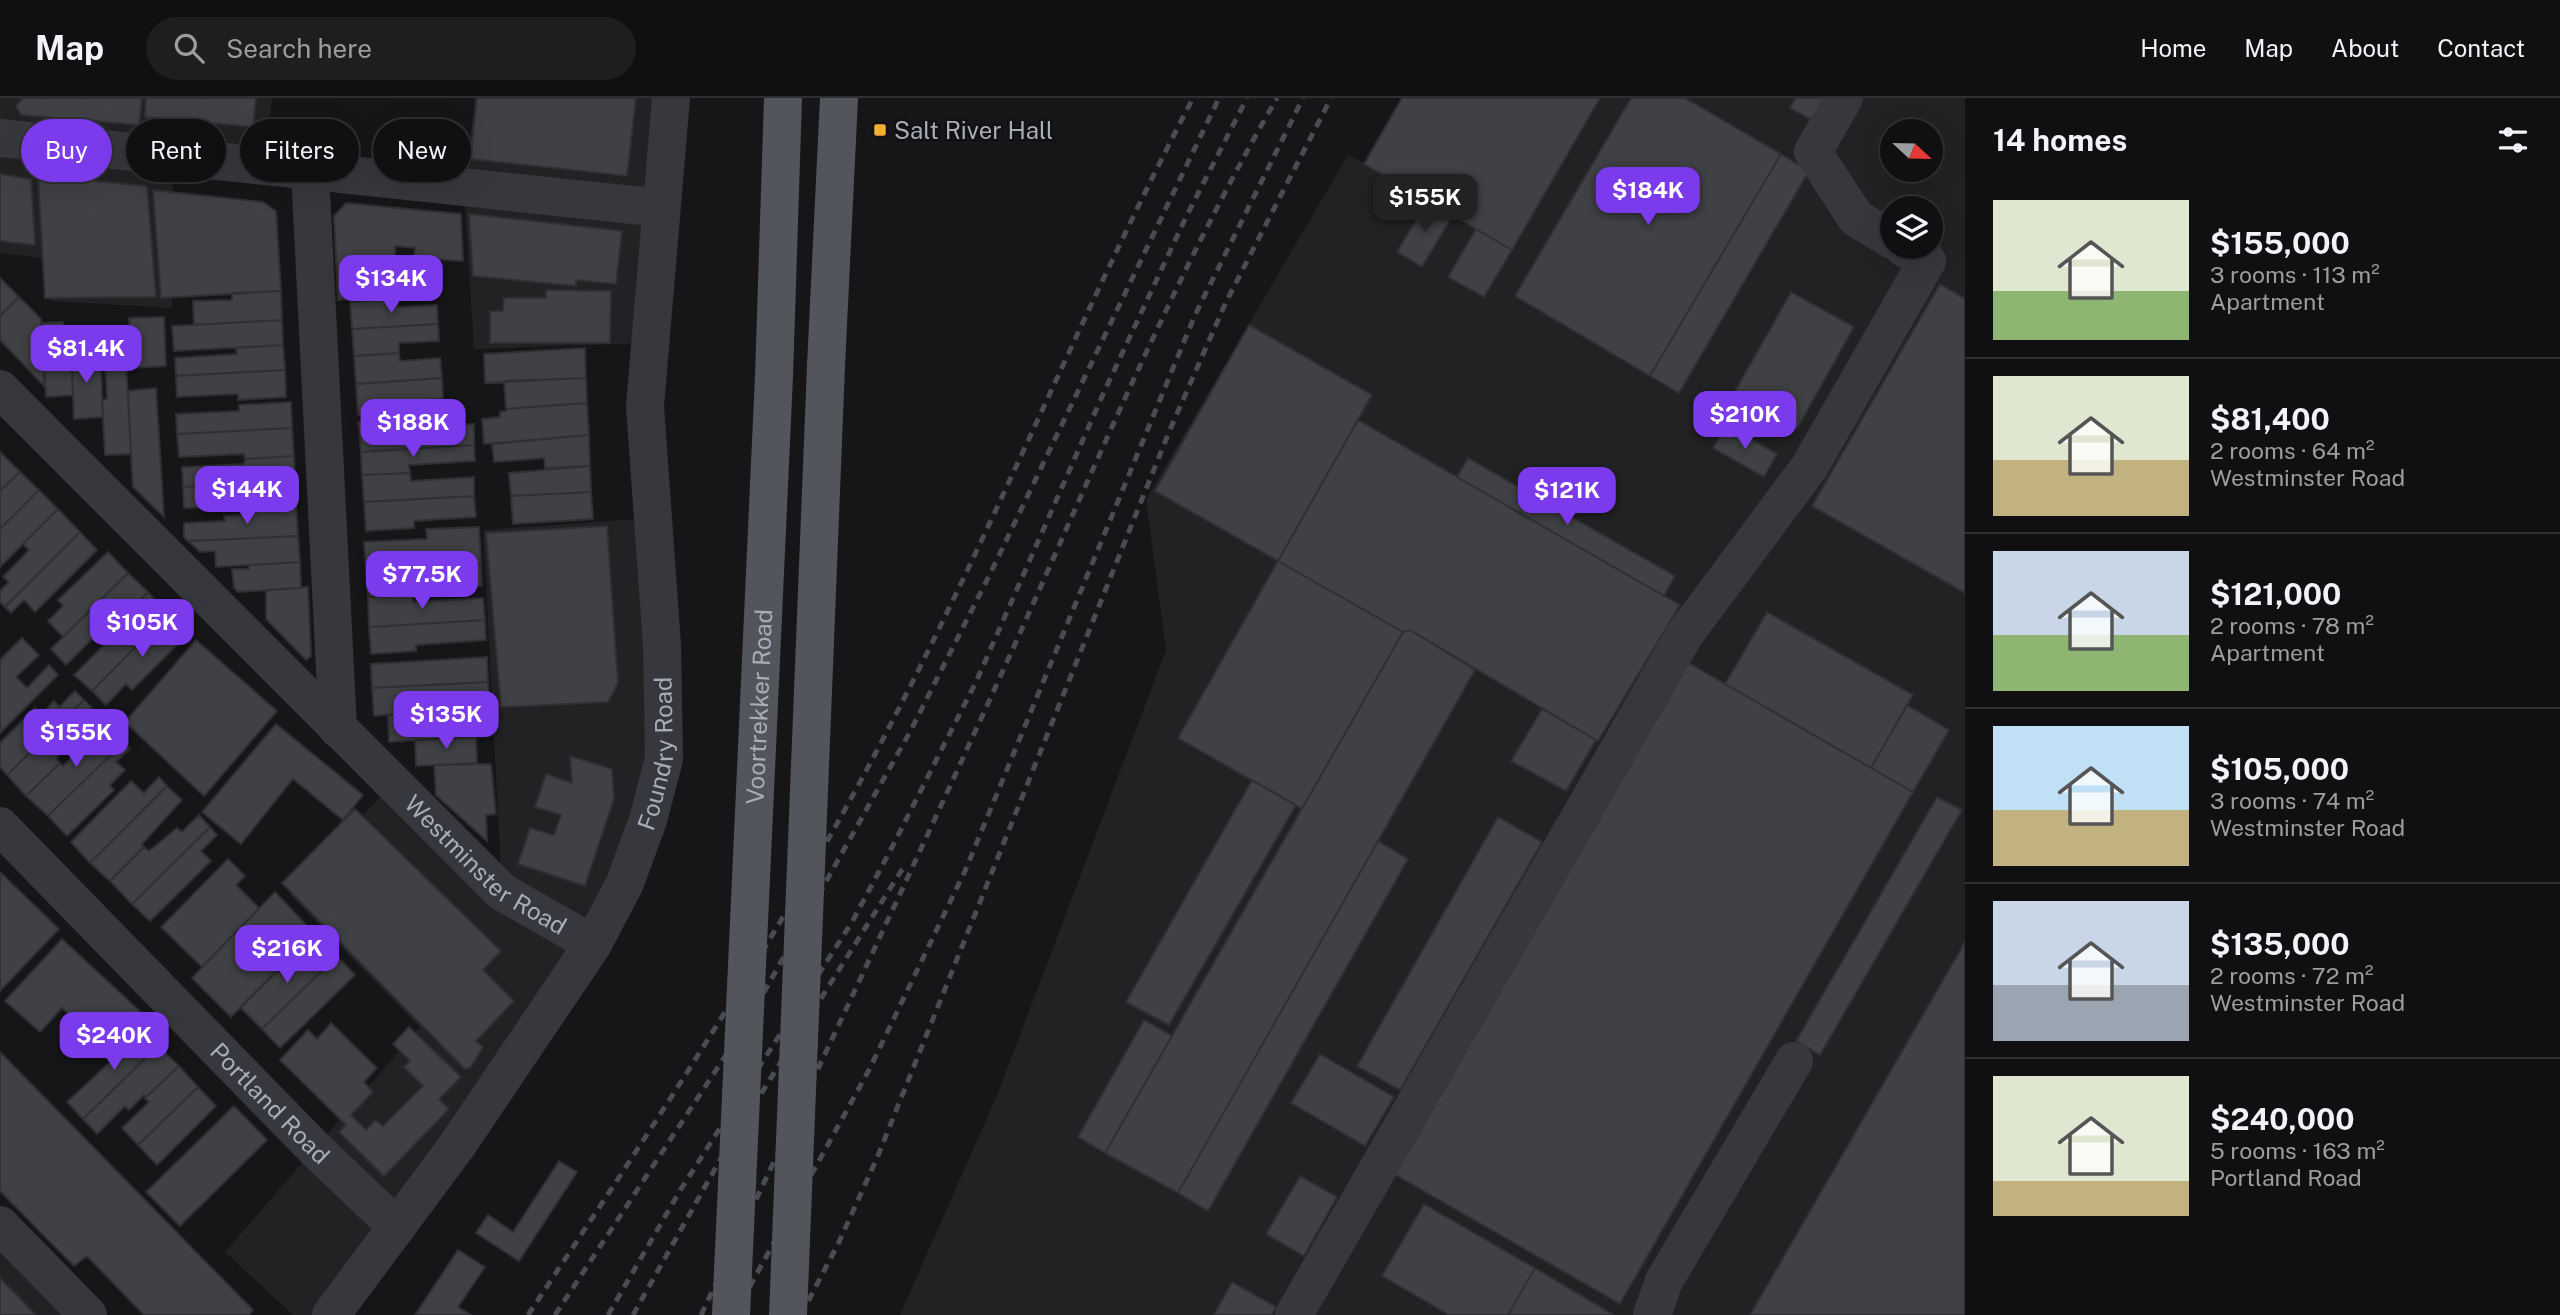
<!DOCTYPE html>
<meta charset="utf-8">
<style>
:root{--surface:#101012;--page:#1e1e20;--text:#f1f3f6;--muted:#9c9d9f;--line:#303032;--accent:#7c3aed}
body{margin:0;font-family:"Public Sans",sans-serif;background:var(--page);color:var(--text);height:100vh;display:flex;flex-direction:column;font-size:26px;white-space:nowrap}
*{box-sizing:border-box;margin:0}
p{font-size:23px;color:var(--muted)}
.icon{flex:none;width:38px;height:38px;fill:none;stroke:currentColor;stroke-width:2;stroke-linecap:round;stroke-linejoin:round}
.map{position:relative;flex:1;overflow:hidden}
.sheet{display:flex;flex-direction:column;background:var(--surface);width:595px}
.sheet>*{flex:none}
.top-card{position:absolute;left:21px;top:21px;width:665px;height:63px;display:flex;gap:14px}
.needle{width:46px;rotate:112deg}
.fabs{position:absolute;left:1880px;top:21px;display:grid;gap:14px}
.fabs a{display:grid;place-items:center;width:63px;height:63px;border-radius:50%;background:var(--surface);box-shadow:0 7px 28px #0002,0 0 0 2px var(--line);font-size:35px}
.price{position:absolute;translate:-50% -60px;padding:0 16px;border-radius:14px;background:var(--accent);color:#fff;font-size:23px;line-height:46px;filter:drop-shadow(0 2px 4px #0008)}
.price::after{content:'';position:absolute;left:50%;top:42px;width:21px;height:16px;margin-left:-10px;background:inherit;clip-path:polygon(0 0,100% 0,50% 100%)}
.price.selected{background:#222;color:#fff}
ul{padding:0;list-style:none}
li{display:flex;align-items:center;gap:21px;height:175px;padding:0 28px}
li+li{border-top:2px solid var(--line)}
li span{display:grid;place-items:center;flex:none;width:196px;height:140px;border-radius:0px;color:#555}
li>.icon{margin-inline-start:auto}
span .icon{width:84px;height:84px;fill:#fffc;stroke-width:1}
li b{font-size:30px}
h2{display:flex;justify-content:space-between;align-items:center;height:84px;padding:0 28px;font-size:30px}
.tag{padding:0 24px;border-radius:32px;background:var(--surface);box-shadow:0 7px 28px #0002,0 0 0 2px var(--line);font-size:24px;line-height:63px}
.tag.selected{background:var(--accent);color:#fff}
header{display:flex;align-items:center;gap:42px;box-sizing:border-box;height:98px;padding:0 35px;background:var(--surface);border-bottom:2px solid var(--line)}
header strong{font-size:33px}
nav{display:flex;gap:38px;margin-inline-start:auto;font-size:24px}
.search{width:490px;height:63px;background:var(--page);display:flex;align-items:center;gap:18px;box-sizing:border-box;padding:0 24px;border-radius:38px;color:var(--muted);font-size:26px}
main{display:flex;flex:1;min-height:0}
.map>svg:first-child{display:block}
.built{fill:#222225;fill-rule:evenodd}
.building{fill:#404145;stroke:#303034;stroke-width:2}
.lines{fill:none;stroke-linecap:round;stroke-linejoin:round}
.minor{stroke:#37383d;stroke-width:38}
.major{stroke:#53555c;stroke-width:38}
.rail{stroke:#4a4c52;stroke-width:5;stroke-dasharray:9 7;stroke-linecap:butt}
.major-bridge{stroke:#53555c;stroke-width:38}
.poi-dot{fill:#f2b134;stroke:#111113;stroke-width:2.5}
.labels{text-anchor:middle;dominant-baseline:central;stroke-width:5;stroke-linejoin:round;paint-order:stroke}
.poi-label{font-size:24px;fill:#a8adb8;stroke:#111113;text-anchor:start}
.street-label{font-size:24px;fill:#a8adb8;stroke:#111113}
</style>
<header>
<strong>Map</strong>
<div class="search"><svg class="icon" aria-label="search" viewBox="0 0 24 24"><circle cx="10" cy="10" r="6"/><path d="M15 15l6 6"/></svg>Search here</div>
<nav><a>Home</a><a>Map</a><a>About</a><a>Contact</a></nav>
</header>
<main>
<div class="map">
<svg width="1965" height="1217" viewBox="0 0 1965 1217">
<rect width="100%" height="100%" fill="#161618"/>
<path class="built" d="M 0,0 L 272,0 L 265,69 L 173,59 L 172,210 L 50,203 L 43,160 L 0,155 Z
M 475,0 L 671,0 L 648,245 L 474,251 L 464,92 Z
M 1402,0 L 1965,0 L 1965,1217 L 900,1217 L 998,995 L 1166,552 L 1146,401 L 1348,57 L 1364,65 ZM 1892,33 L 1930,33 L 1930,72 L 1892,72 ZM 1892,110 L 1930,110 L 1930,149 L 1892,149 Z
M 652,420 L 664,661 L 625,785 L 331,1217 L 293,1217 L 225,1154 L 420,929 L 290,797 L 394,684 L 502,792 L 483,432 Z
M 0,1127 L 88,1217 L 0,1217 Z"/>
<path class="building" d="M 23,0 L 142,0 L 139,27 L 21,17 L 16,8 Z
M 146,0 L 256,0 L 253,29 L 145,19 Z
M 477,0 L 636,0 L 627,78 L 470,61 Z
M 1402,0 L 1600,0 L 1512,152 L 1364,66 Z
M 1631,0 L 1685,0 L 1781,56 L 1650,278 L 1515,198 Z
M 1795,0 L 1825,0 L 1812,22 L 1790,10 Z
M 1781,56 L 1809,73 L 1679,295 L 1650,278 Z
M 0,76 L 31,81 L 35,147 L 0,143 Z
M 38,78 L 147,88 L 156,199 L 45,200 Z
M 153,92 L 263,104 L 276,113 L 281,193 L 161,200 Z
M 1427,103 L 1453,117 L 1422,169 L 1397,154 Z
M 346,105 L 461,116 L 463,163 L 414,160 L 415,150 L 395,148 L 395,198 L 338,202 L 334,118 Z
M 469,116 L 622,133 L 616,186 L 576,182 L 576,188 L 473,178 Z
M 1476,131 L 1512,152 L 1484,199 L 1448,179 Z
M 0,180 L 19,199 L 0,218 Z
M 1940,186 L 1965,201 L 1965,495 L 1812,408 Z
M 546,192 L 611,193 L 610,245 L 490,245 L 490,213 L 503,213 L 504,200 L 546,200 Z
M 281,193 L 282,222 L 194,227 L 193,203 L 232,202 L 232,195 Z
M 1791,194 L 1854,229 L 1797,331 L 1734,295 Z
M 19,199 L 41,221 L 44,288 L 0,242 L 0,218 Z
M 398,201 L 398,209 L 437,207 L 438,226 L 352,231 L 350,204 Z
M 164,219 L 166,268 L 132,270 L 129,220 Z
M 282,222 L 283,247 L 174,253 L 172,228 Z
M 63,224 L 64,242 L 71,241 L 73,297 L 46,299 L 42,225 Z
M 438,226 L 439,243 L 399,245 L 399,255 L 354,258 L 352,231 Z
M 1249,227 L 1372,297 L 1278,463 L 1155,393 Z
M 283,247 L 285,272 L 176,278 L 175,260 L 237,256 L 236,250 Z
M 92,248 L 93,270 L 101,270 L 103,319 L 74,321 L 71,249 Z
M 585,250 L 586,280 L 485,285 L 484,256 Z
M 399,255 L 400,263 L 440,260 L 442,280 L 356,286 L 354,258 Z
M 126,263 L 131,356 L 105,357 L 102,302 L 107,301 L 105,264 Z
M 285,272 L 286,299 L 238,302 L 238,296 L 177,299 L 176,278 Z
M 442,280 L 443,301 L 404,303 L 405,312 L 358,317 L 356,286 Z
M 586,280 L 587,305 L 506,311 L 504,283 Z
M 156,290 L 164,419 L 133,389 L 131,356 L 128,293 Z
M 291,304 L 292,330 L 177,336 L 176,316 L 239,313 L 239,307 Z
M 587,305 L 589,337 L 484,346 L 482,321 L 500,319 L 500,314 L 506,313 L 506,311 Z
M 430,320 L 431,328 L 474,326 L 474,347 L 361,354 L 358,324 Z
M 1358,322 L 1680,507 L 1598,643 L 1410,532 L 1403,534 L 1278,463 Z
M 1726,327 L 1777,356 L 1764,379 L 1713,350 Z
M 292,330 L 294,358 L 245,361 L 244,356 L 179,359 L 177,336 Z
M 589,337 L 590,368 L 545,370 L 544,360 L 494,364 L 492,346 Z
M 474,347 L 475,363 L 409,367 L 410,375 L 362,377 L 361,354 Z
M 0,354 L 20,374 L 0,393 Z
M 294,358 L 295,382 L 183,389 L 182,369 L 244,366 L 245,361 Z
M 1468,360 L 1675,478 L 1664,498 L 1457,379 Z
M 590,368 L 591,394 L 511,398 L 509,375 Z
M 20,374 L 39,392 L 0,431 L 0,393 Z
M 410,375 L 411,383 L 474,379 L 474,398 L 364,404 L 362,377 Z
M 295,382 L 296,408 L 184,410 L 183,389 Z
M 39,392 L 58,411 L 0,469 L 0,431 Z
M 591,394 L 593,421 L 513,426 L 511,398 Z
M 474,398 L 476,419 L 414,423 L 414,430 L 366,433 L 364,404 Z
M 296,408 L 298,438 L 188,443 L 184,439 L 184,425 L 225,423 L 224,418 L 246,417 L 246,411 Z
M 58,411 L 80,434 L 5,509 L 0,504 L 0,493 L 9,484 L 3,479 L 29,452 L 23,446 Z
M 607,428 L 618,585 L 608,604 L 501,609 L 486,435 Z
M 479,429 L 481,466 L 366,472 L 364,444 L 427,441 L 426,431 Z
M 80,434 L 97,452 L 35,514 L 24,502 L 11,515 L 5,509 Z
M 298,438 L 300,464 L 216,469 L 215,453 L 200,454 L 188,443 Z
M 108,454 L 128,475 L 63,539 L 48,523 L 63,508 L 58,502 Z
M 1278,463 L 1403,534 L 1302,711 L 1178,640 Z
M 300,464 L 301,490 L 238,494 L 234,490 L 232,471 L 249,471 L 249,467 Z
M 481,466 L 482,488 L 412,492 L 413,497 L 368,499 L 366,472 Z
M 128,475 L 148,494 L 115,528 L 110,523 L 66,567 L 51,551 Z
M 308,489 L 311,558 L 306,562 L 266,521 L 266,492 Z
M 148,494 L 168,516 L 92,593 L 74,577 L 119,532 L 115,528 Z
M 413,497 L 413,504 L 483,500 L 485,522 L 369,529 L 368,499 Z
M 1767,514 L 1913,597 L 1871,670 L 1725,586 Z
M 168,516 L 188,536 L 132,592 L 126,586 L 106,607 L 92,593 Z
M 485,522 L 486,542 L 416,547 L 416,553 L 371,556 L 369,529 Z
M 1410,532 L 1475,572 L 1178,1095 L 1105,1055 L 1403,534 Z
M 22,540 L 39,557 L 16,579 L 27,590 L 49,567 L 58,577 L 0,635 L 0,562 Z
M 196,542 L 277,613 L 204,698 L 125,624 Z
M 487,559 L 488,584 L 372,590 L 371,566 Z
M 1687,564 L 1913,694 L 1620,1206 L 1394,1076 Z
M 488,584 L 490,606 L 374,618 L 372,590 Z
M 75,593 L 84,602 L 7,677 L 0,669 L 0,645 L 35,610 L 41,617 L 54,603 L 59,609 Z
M 84,602 L 92,610 L 77,627 L 81,629 L 56,661 L 60,665 L 26,698 L 7,677 Z
M 1907,607 L 1949,632 L 1913,694 L 1871,670 Z
M 1542,611 L 1596,642 L 1566,693 L 1511,663 Z
M 433,614 L 434,619 L 488,616 L 490,638 L 389,644 L 388,617 Z
M 103,622 L 124,644 L 48,718 L 26,698 L 60,665 L 63,668 L 72,659 L 69,656 Z
M 276,626 L 363,697 L 343,722 L 293,681 L 241,746 L 202,714 Z
M 476,639 L 477,665 L 416,668 L 415,642 Z
M 124,644 L 130,651 L 116,664 L 125,672 L 110,687 L 114,692 L 67,738 L 48,718 Z
M 570,658 L 612,671 L 614,701 L 585,788 L 518,766 L 530,730 L 554,737 L 561,717 L 535,709 L 546,676 L 572,685 Z
M 491,666 L 496,716 L 486,717 L 487,743 L 436,697 L 434,667 Z
M 159,679 L 167,688 L 90,765 L 71,744 L 131,683 L 144,695 Z
M 1252,682 L 1296,707 L 1169,927 L 1126,904 Z
M 167,688 L 182,702 L 142,746 L 144,749 L 110,783 L 90,765 Z
M 1937,699 L 1962,712 L 1820,957 L 1796,943 Z
M 355,711 L 501,853 L 483,872 L 514,903 L 476,943 L 483,949 L 471,969 L 465,971 L 282,785 Z
M 199,717 L 210,729 L 132,806 L 110,783 L 144,749 L 149,753 L 177,730 L 182,734 Z
M 1498,719 L 1542,744 L 1400,992 L 1357,968 Z
M 210,729 L 217,737 L 201,753 L 211,763 L 150,823 L 132,806 Z
M 1378,743 L 1408,761 L 1208,1113 L 1178,1095 Z
M 228,761 L 245,778 L 236,787 L 259,810 L 202,869 L 161,829 Z
M 0,774 L 59,831 L 0,893 Z
M 275,794 L 315,836 L 231,919 L 192,880 Z
M 62,841 L 143,916 L 109,953 L 62,910 L 40,934 L 5,903 Z
M 319,841 L 337,858 L 262,931 L 240,909 L 277,872 L 282,877 Z
M 1965,844 L 1965,1217 L 1750,1217 Z
M 337,858 L 355,877 L 280,950 L 262,931 Z
M 1144,922 L 1172,938 L 1105,1055 L 1078,1039 Z
M 331,925 L 377,970 L 364,984 L 373,994 L 351,1017 L 366,1032 L 375,1022 L 383,1028 L 423,988 L 404,969 L 410,963 L 393,946 L 409,929 L 461,979 L 439,1001 L 449,1011 L 384,1078 L 339,1034 L 346,1027 L 280,962 L 308,932 L 317,941 Z
M 139,928 L 158,948 L 83,1021 L 67,1004 L 110,964 L 107,960 Z
M 158,948 L 179,968 L 145,1000 L 144,997 L 129,1012 L 125,1008 L 97,1036 L 83,1021 Z
M 0,954 L 253,1212 L 249,1217 L 144,1217 L 87,1158 L 74,1168 L 0,1093 Z
M 1320,956 L 1394,999 L 1365,1048 L 1291,1005 Z
M 179,968 L 198,989 L 138,1047 L 122,1030 L 149,1004 L 145,1000 Z
M 198,989 L 216,1008 L 157,1067 L 138,1047 Z
M 234,1008 L 267,1042 L 180,1128 L 146,1094 Z
M 559,1063 L 577,1074 L 519,1163 L 476,1135 L 488,1117 L 513,1134 Z
M 1300,1078 L 1337,1099 L 1304,1158 L 1266,1136 Z
M 1424,1106 L 1535,1170 L 1508,1217 L 1449,1217 L 1382,1178 Z
M 458,1152 L 485,1169 L 458,1209 L 471,1217 L 415,1217 Z
M 1535,1170 L 1614,1217 L 1508,1217 Z
M 0,1180 L 36,1217 L 0,1217 Z
M 1232,1184 L 1276,1209 L 1272,1217 L 1214,1217 Z"/>
<g class="lines">
<g class="minor">
<path d="M 1844,0 L 1813,54 L 1856,120 L 1892,142"/>
<path d="M 0,40 L 661,110"/>
<path d="M 310,74 L 338,631"/>
<path id="s1" d="M 0,291 L 502,794 L 593,846"/>
<path id="s2" d="M 0,728 L 315,1051 L 397,1129"/>
<path d="M 0,1127 L 88,1217"/>
<path id="s3" d="M 331,1217 L 456,1049 L 593,846 L 625,785 L 648,722 L 664,661 L 662,547 L 645,308 L 671,0"/>
<path d="M 1294,1217 L 1685,536 L 1810,368 L 1927,163 L 1903,149"/>
<path d="M 1652,1217 L 1664,1183 L 1794,963"/>
</g>
<path class="major" d="M 826,268 L 839,0"/>
<path class="rail" d="M 528,1217 C 658,1021 788,826 896,616 C 1001,414 1087,202 1193,0
M 555,1217 L 745,928 L 911,632 L 991,474 L 1219,0
M 608,1217 L 681,1091 L 852,824 L 889,755 L 976,584 L 1104,294 L 1187,117 L 1247,0
M 633,1217 L 725,1053 L 903,770
M 701,1217 C 806,997 910,777 1011,555 C 1095,369 1174,178 1277,0
M 734,1217 L 869,972 L 965,773 L 1195,217 L 1303,0
M 801,1217 L 839,1144 L 877,1060 L 1169,334 L 1226,204 L 1331,0"/>
<g class="major-bridge">
<path id="s4" d="M 731,1217 L 774,278 L 783,0"/>
<path d="M 788,1217 L 826,268"/>
</g>
</g>
<rect class="poi-dot" x="873" y="25" width="14" height="14" rx="3.5"/>
<g class="labels">
<g class="poi-label">
<text x="894" y="32">Salt River Hall</text>
</g>
<g class="street-label">
<text stroke="none"><textPath href="#s4" startOffset="609">Voortrekker Road</textPath></text>
<text stroke="none"><textPath href="#s3" startOffset="658">Foundry Road</textPath></text>
<text stroke="none"><textPath href="#s1" startOffset="681">Westminster Road</textPath></text>
<text stroke="none"><textPath href="#s2" startOffset="387">Portland Road</textPath></text>
</g>
</g>
</svg>
<div class="fabs">
<a><svg class="needle" viewBox="-14 -14 28 28"><path d="M0-13l5 13h-10z" fill="#e53935"/><path d="M0 13l5-13h-10z" fill="#9c9d9f"/></svg></a>
<a><svg class="icon" aria-label="layers" viewBox="0 0 24 24"><path d="M12 4l9 5-9 5-9-5zM3 14l9 5 9-5"/></svg></a>
</div>
<b class="price" style="left:1648px;top:129px">$184K</b>
<b class="price selected" style="left:1425px;top:136px">$155K</b>
<b class="price" style="left:391px;top:217px">$134K</b>
<b class="price" style="left:86px;top:287px">$81.4K</b>
<b class="price" style="left:1745px;top:353px">$210K</b>
<b class="price" style="left:413px;top:361px">$188K</b>
<b class="price" style="left:247px;top:428px">$144K</b>
<b class="price" style="left:1567px;top:429px">$121K</b>
<b class="price" style="left:422px;top:513px">$77.5K</b>
<b class="price" style="left:142px;top:561px">$105K</b>
<b class="price" style="left:446px;top:653px">$135K</b>
<b class="price" style="left:76px;top:671px">$155K</b>
<b class="price" style="left:287px;top:887px">$216K</b>
<b class="price" style="left:114px;top:974px">$240K</b>
<div class="top-card">
<a class="tag selected">Buy</a>
<a class="tag">Rent</a>
<a class="tag">Filters</a>
<a class="tag">New</a>
</div>
</div>
<section class="sheet">
<h2>14 homes<svg class="icon" aria-label="filters" viewBox="0 0 24 24"><path d="M4 7h16M4 17h16"/><circle cx="9" cy="7" r="2"/><circle cx="15" cy="17" r="2"/></svg></h2>
<ul>
<li><span style="background:linear-gradient(#dfe7d0 65%,#8fb573 0)"><svg class="icon" aria-label="home" viewBox="0 0 24 24"><path d="M3 11l9-7 9 7M6 9v11h12V9"/></svg></span><div><b>$155,000</b><p>3 rooms · 113 m²</p><p>Apartment</p></div></li>
<li><span style="background:linear-gradient(#dfe7d0 60%,#c2b280 0)"><svg class="icon" aria-label="home" viewBox="0 0 24 24"><path d="M3 11l9-7 9 7M6 9v11h12V9"/></svg></span><div><b>$81,400</b><p>2 rooms · 64 m²</p><p>Westminster Road</p></div></li>
<li><span style="background:linear-gradient(#c9d6e8 60%,#8fb573 0)"><svg class="icon" aria-label="home" viewBox="0 0 24 24"><path d="M3 11l9-7 9 7M6 9v11h12V9"/></svg></span><div><b>$121,000</b><p>2 rooms · 78 m²</p><p>Apartment</p></div></li>
<li><span style="background:linear-gradient(#bfe0f5 60%,#c2b280 0)"><svg class="icon" aria-label="home" viewBox="0 0 24 24"><path d="M3 11l9-7 9 7M6 9v11h12V9"/></svg></span><div><b>$105,000</b><p>3 rooms · 74 m²</p><p>Westminster Road</p></div></li>
<li><span style="background:linear-gradient(#c9d6e8 60%,#9aa5b1 0)"><svg class="icon" aria-label="home" viewBox="0 0 24 24"><path d="M3 11l9-7 9 7M6 9v11h12V9"/></svg></span><div><b>$135,000</b><p>2 rooms · 72 m²</p><p>Westminster Road</p></div></li>
<li><span style="background:linear-gradient(#dfe7d0 75%,#c2b280 0)"><svg class="icon" aria-label="home" viewBox="0 0 24 24"><path d="M3 11l9-7 9 7M6 9v11h12V9"/></svg></span><div><b>$240,000</b><p>5 rooms · 163 m²</p><p>Portland Road</p></div></li>
</ul>
</section>
</main>
